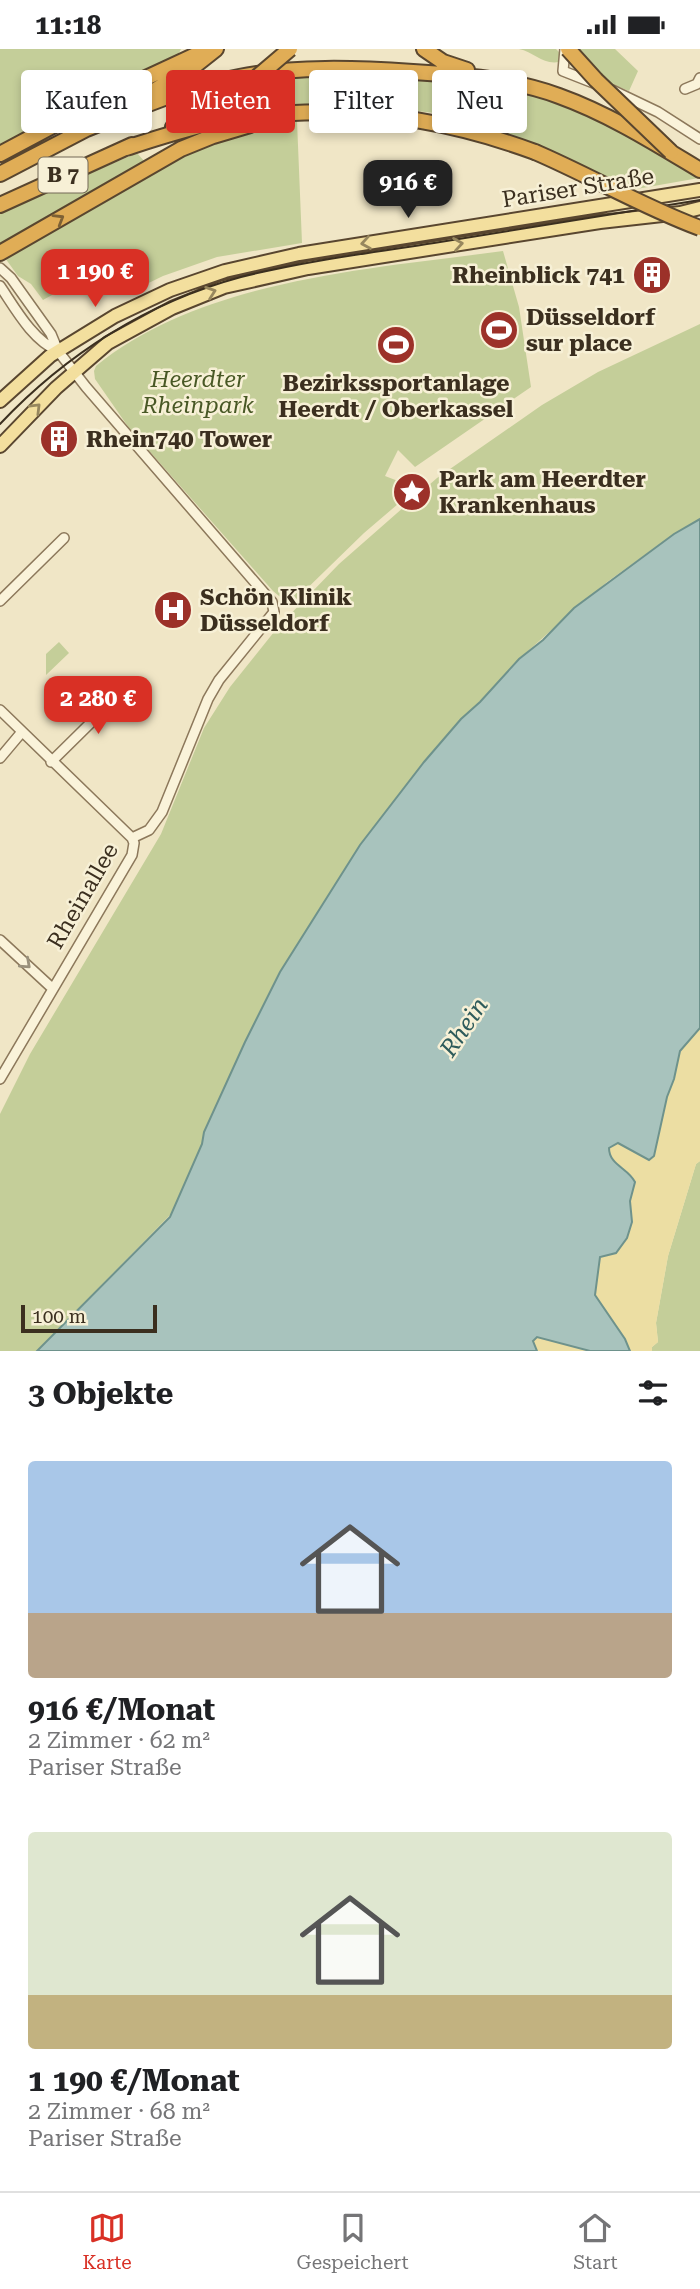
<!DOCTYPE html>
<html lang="de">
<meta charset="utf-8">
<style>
:root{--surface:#fff;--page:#f6f6f6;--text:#202124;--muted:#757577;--line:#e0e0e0;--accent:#d93025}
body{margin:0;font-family:"Roboto Serif",serif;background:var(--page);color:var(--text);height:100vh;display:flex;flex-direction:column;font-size:26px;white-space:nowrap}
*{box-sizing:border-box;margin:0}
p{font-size:23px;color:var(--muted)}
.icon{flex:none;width:38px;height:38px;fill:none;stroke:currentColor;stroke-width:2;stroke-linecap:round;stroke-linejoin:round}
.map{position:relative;height:1302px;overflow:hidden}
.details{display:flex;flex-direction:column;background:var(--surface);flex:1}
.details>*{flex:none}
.guide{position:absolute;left:21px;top:21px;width:658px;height:63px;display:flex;gap:14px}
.scale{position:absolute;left:21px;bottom:18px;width:136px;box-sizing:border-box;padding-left:7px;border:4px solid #3b2f1f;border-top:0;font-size:19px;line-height:24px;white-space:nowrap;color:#3b2f1f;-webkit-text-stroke:5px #f7f0d6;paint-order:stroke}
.price{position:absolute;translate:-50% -60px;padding:0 16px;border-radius:14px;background:var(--accent);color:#fff;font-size:23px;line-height:46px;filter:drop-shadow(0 2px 4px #0008)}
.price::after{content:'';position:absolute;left:50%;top:42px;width:21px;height:16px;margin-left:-10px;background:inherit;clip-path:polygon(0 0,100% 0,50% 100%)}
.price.on{background:#222;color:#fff}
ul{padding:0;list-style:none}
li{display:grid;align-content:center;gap:14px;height:371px;padding:0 28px}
li span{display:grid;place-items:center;height:217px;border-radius:7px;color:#555}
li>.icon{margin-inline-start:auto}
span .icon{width:126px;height:126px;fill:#fffc;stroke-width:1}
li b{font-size:30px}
h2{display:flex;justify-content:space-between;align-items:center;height:84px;padding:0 28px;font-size:30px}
.chip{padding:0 24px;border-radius:7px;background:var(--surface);box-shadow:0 4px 10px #0003;font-size:24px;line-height:63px}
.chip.on{background:var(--accent);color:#fff}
.status{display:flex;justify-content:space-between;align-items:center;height:49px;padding:0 35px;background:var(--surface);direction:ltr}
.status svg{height:19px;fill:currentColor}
.menu{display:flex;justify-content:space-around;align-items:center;height:98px;border-top:2px solid var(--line);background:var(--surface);font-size:19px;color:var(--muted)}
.menu a{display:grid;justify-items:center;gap:4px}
.menu .on{color:var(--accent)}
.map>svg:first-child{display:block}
.green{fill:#c4ce99}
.sand{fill:#ecdea3}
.water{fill:#a8c3bd;stroke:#6e928c;stroke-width:2}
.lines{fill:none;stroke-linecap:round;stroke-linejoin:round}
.minor-casing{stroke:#8c785b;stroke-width:12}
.major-casing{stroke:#59462f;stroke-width:16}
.highway-casing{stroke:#59462f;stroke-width:18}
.minor{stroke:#faf3da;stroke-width:9}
.major{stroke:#f3df9e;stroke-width:12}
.highway{stroke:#e0ad56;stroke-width:14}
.tram{stroke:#3b2f1f;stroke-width:2}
.highway-bridge-casing{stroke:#59462f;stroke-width:18;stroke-linecap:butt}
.highway-bridge{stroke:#e0ad56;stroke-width:14}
.oneway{stroke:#7d6135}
.oneway2{stroke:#97875e}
.oneway3{stroke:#9a917c}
.labels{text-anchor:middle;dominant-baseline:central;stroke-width:5;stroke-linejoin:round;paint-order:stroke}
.shield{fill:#f7f0d6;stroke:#736956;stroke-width:2}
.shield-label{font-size:21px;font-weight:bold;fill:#3b2f1f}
.street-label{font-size:23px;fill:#3b2f1f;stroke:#f7f0d6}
.poi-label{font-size:23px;font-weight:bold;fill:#3b2f1f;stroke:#f7f0d6;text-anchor:start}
.park-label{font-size:23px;font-style:italic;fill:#485825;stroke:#f7f0d6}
.water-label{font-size:24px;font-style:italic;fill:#2e5b5b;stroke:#f7f0d6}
</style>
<div class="status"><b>11:18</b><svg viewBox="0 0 49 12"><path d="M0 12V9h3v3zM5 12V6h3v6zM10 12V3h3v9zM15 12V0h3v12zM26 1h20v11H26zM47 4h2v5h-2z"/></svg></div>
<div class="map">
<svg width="700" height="1302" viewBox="0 0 700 1302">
<rect width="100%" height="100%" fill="#f0e6c6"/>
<path class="green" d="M 0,0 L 181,0 L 178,6 L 105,41 L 0,99 Z
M 519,0 L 556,0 L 562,6 L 559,13 C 543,16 534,3 519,0 Z
M 577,0 L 615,0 L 638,22 L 629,42 L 607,33 Z
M 371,25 C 419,28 468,29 516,40 C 577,53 645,99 699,129 L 631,141 L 520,89 L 435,64 L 361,56 L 293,56 L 202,69 L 272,27 Z
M 297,72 L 302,194 L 217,208 L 163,227 L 124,246 L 106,216 L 43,251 L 31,235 L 18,227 L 0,202 L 0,163 L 137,104 L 152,121 C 201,95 241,80 297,72 Z
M 503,202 L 519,258 L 531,338 L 415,418 L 398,401 L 385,427 L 398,432 L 412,443 L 364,484 L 290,556 L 273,542 L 129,379 L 95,330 L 94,322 L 96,317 C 203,230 371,220 503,202 Z
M 700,275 L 700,470 L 674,485 L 607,533 L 547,585 L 519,610 L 424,713 L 360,796 L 280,923 L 245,993 L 204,1083 L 202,1095 L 171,1165 L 37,1302 L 0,1302 L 0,1065 L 30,1005 L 161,785 L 204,679 L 230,638 L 278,578 L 339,515 L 437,429 L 542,356 L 598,323 Z
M 59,593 L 69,604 L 46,626 L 46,605 Z
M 62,636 L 89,664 L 82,671 L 55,643 Z
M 136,646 L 150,654 L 132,670 L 121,659 Z
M 700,1112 L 700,1302 L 652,1302 L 652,1298 L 658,1293 L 656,1274 L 668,1207 L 696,1115 Z"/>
<path class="sand" d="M 700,979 L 700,1112 L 696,1115 L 668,1207 L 656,1274 L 658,1293 L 652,1298 L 652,1302 L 630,1302 L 625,1290 L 595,1246 L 600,1208 L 632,1173 L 630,1152 L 635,1133 C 625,1123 609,1113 609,1099 L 618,1094 L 649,1111 L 653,1107 L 667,1048 L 674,1030 L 680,1002 Z
M 534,1288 L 541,1288 L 590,1302 L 537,1302 L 533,1297 Z"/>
<path class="water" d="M 700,470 L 700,979 L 680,1002 L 674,1030 L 667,1048 L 654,1107 L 649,1111 L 618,1094 L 609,1099 C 609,1116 628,1119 635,1133 L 630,1152 L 632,1173 L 627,1189 L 616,1204 L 600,1208 L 595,1246 L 625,1290 L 630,1302 L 590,1302 L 537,1288 L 533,1292 L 537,1302 L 37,1302 L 170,1168 L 202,1095 L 204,1083 L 245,993 L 280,923 L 360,796 L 424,713 L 461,670 L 480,653 L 519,610 L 543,591 L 574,559 L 674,485 Z"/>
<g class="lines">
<defs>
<path id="minor" d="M 565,0 L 563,22 L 596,35
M 685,40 L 697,35 L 700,29
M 612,41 L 658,63 L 700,90
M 0,219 L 11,229 L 51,285 L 58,302 L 86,338 L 272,553 L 274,563 L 219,631 L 208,650 L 162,763 L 149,781 L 132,789
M 0,237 C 15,259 32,291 58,302
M 0,552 L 64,489
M 0,661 L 132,789
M 0,709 L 21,684
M 51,713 L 125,640
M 0,891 L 52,939
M 0,1030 L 132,806 L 134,794 L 132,789"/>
<path id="major" d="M 0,352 L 50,307 L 115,267 L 170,241 L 225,222 L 299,205 L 700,141
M 0,397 L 56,339 L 108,294 L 172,259 L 224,238 L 308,219 L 600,173 L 680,164 L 700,159"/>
<path id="highway" d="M 424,0 L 443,13 L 467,21
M 140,50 L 192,19 L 216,0
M 173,78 L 216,56
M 84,81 C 134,61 184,38 239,28 C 296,17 355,19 413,23 C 462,26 513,30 559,47 C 609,65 655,94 700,121
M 126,99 C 154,90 181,81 209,75 C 320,52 429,64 535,103
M 0,105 L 118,42 L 202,3
M 0,125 L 92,77
M 0,156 L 132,96
M 0,204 L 181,100 L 213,87 L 250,76"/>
</defs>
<use href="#minor" class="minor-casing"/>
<use href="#major" class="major-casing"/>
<use href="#highway" class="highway-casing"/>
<use href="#minor" class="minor"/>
<use href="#major" class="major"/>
<use href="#highway" class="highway"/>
<path class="tram" d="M 0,375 C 66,305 148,253 241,228 C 304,212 369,204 434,194 C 522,180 611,166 700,151"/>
<defs>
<path id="highway-bridge" d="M 568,0 L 596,31 L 671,103
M 216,56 L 250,34 L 290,0
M 535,103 C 591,127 643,158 700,179"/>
</defs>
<use href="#highway-bridge" class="highway-bridge-casing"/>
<use href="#highway-bridge" class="highway-bridge"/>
</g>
<defs><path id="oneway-chevron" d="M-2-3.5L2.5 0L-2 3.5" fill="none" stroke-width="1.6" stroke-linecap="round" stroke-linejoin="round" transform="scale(1.75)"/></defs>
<use class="oneway" href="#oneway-chevron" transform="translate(59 170) rotate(-31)"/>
<g class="oneway2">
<use href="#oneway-chevron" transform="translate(366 194) rotate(171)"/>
<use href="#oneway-chevron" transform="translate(458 195) rotate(-9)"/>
<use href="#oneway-chevron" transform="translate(211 243) rotate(-19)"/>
<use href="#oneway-chevron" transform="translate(36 359) rotate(-45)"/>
</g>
<use class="oneway3" href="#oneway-chevron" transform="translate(26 915) rotate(42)"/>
<defs>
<symbol id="building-disc" viewBox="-11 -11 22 22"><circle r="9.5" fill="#9c3129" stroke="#f7f0d6"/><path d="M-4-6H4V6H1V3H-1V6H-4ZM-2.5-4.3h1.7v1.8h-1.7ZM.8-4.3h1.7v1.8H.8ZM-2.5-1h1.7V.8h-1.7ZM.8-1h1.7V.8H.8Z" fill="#fff"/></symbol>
<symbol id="stadium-disc" viewBox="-11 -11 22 22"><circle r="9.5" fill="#9c3129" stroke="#f7f0d6"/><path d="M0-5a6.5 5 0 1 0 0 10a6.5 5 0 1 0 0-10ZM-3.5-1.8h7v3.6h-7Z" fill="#fff"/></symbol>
<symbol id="sight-disc" viewBox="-11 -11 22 22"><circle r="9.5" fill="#9c3129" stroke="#f7f0d6"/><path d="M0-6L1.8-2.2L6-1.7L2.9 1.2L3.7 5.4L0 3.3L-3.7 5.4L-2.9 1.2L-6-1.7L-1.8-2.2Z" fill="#fff"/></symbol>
<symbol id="hospital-disc" viewBox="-11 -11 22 22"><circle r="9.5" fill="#9c3129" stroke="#f7f0d6"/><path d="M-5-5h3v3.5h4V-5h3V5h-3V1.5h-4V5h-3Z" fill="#fff"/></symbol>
</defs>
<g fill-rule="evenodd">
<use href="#building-disc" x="630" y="204" width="44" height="44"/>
<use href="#stadium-disc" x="477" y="259" width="44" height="44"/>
<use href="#stadium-disc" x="374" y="274" width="44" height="44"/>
<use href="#building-disc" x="37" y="368" width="44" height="44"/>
<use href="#sight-disc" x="390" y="421" width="44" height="44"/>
<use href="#hospital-disc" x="151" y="539" width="44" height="44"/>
</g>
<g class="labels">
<rect class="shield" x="38.5" y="108.5" width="49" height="35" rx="5"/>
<g class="shield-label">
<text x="63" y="126">B 7</text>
</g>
<g class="street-label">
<text transform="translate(578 139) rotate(-9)">Pariser Straße</text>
<text transform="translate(83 847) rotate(-60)">Rheinallee</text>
</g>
<g class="poi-label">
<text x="625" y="226" text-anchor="end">Rheinblick 741</text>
<text x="526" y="268">Düsseldorf<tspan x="526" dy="26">sur place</tspan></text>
<text x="396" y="334" text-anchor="middle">Bezirkssportanlage<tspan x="396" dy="26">Heerdt / Oberkassel</tspan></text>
<text x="86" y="390">Rhein740 Tower</text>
<text x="439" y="430">Park am Heerdter<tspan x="439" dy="26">Krankenhaus</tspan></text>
<text x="200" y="548">Schön Klinik<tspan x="200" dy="26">Düsseldorf</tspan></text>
</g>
<g class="park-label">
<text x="198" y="330">Heerdter<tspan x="198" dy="26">Rheinpark</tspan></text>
</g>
<g class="water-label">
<text transform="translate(464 978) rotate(-56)">Rhein</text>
</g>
</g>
</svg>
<div class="scale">100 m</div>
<b class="price on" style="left:408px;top:171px">916 €</b>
<b class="price" style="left:95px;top:260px">1 190 €</b>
<b class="price" style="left:98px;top:687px">2 280 €</b>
<div class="guide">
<a class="chip">Kaufen</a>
<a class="chip on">Mieten</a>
<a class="chip">Filter</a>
<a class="chip">Neu</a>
</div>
</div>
<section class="details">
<h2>3 Objekte<svg class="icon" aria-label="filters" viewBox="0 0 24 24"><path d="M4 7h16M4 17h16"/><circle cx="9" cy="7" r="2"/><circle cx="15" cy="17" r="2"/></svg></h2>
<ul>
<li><span style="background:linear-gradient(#a9c7e8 70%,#b9a48a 0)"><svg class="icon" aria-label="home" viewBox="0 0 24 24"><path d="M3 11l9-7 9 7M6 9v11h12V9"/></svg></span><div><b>916 €/Monat</b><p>2 Zimmer · 62 m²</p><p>Pariser Straße</p></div></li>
<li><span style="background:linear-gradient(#dfe7d0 75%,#c2b280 0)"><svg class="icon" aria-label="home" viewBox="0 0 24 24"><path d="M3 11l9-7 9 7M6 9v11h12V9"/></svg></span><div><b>1 190 €/Monat</b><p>2 Zimmer · 68 m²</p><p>Pariser Straße</p></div></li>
</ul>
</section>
<nav class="menu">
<a class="on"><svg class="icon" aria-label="map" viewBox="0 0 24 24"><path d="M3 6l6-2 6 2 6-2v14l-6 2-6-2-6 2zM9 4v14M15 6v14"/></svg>Karte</a>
<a><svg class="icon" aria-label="saved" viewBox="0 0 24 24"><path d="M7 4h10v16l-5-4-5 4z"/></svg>Gespeichert</a>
<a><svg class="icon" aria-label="home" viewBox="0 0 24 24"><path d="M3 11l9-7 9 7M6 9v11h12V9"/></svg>Start</a>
</nav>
